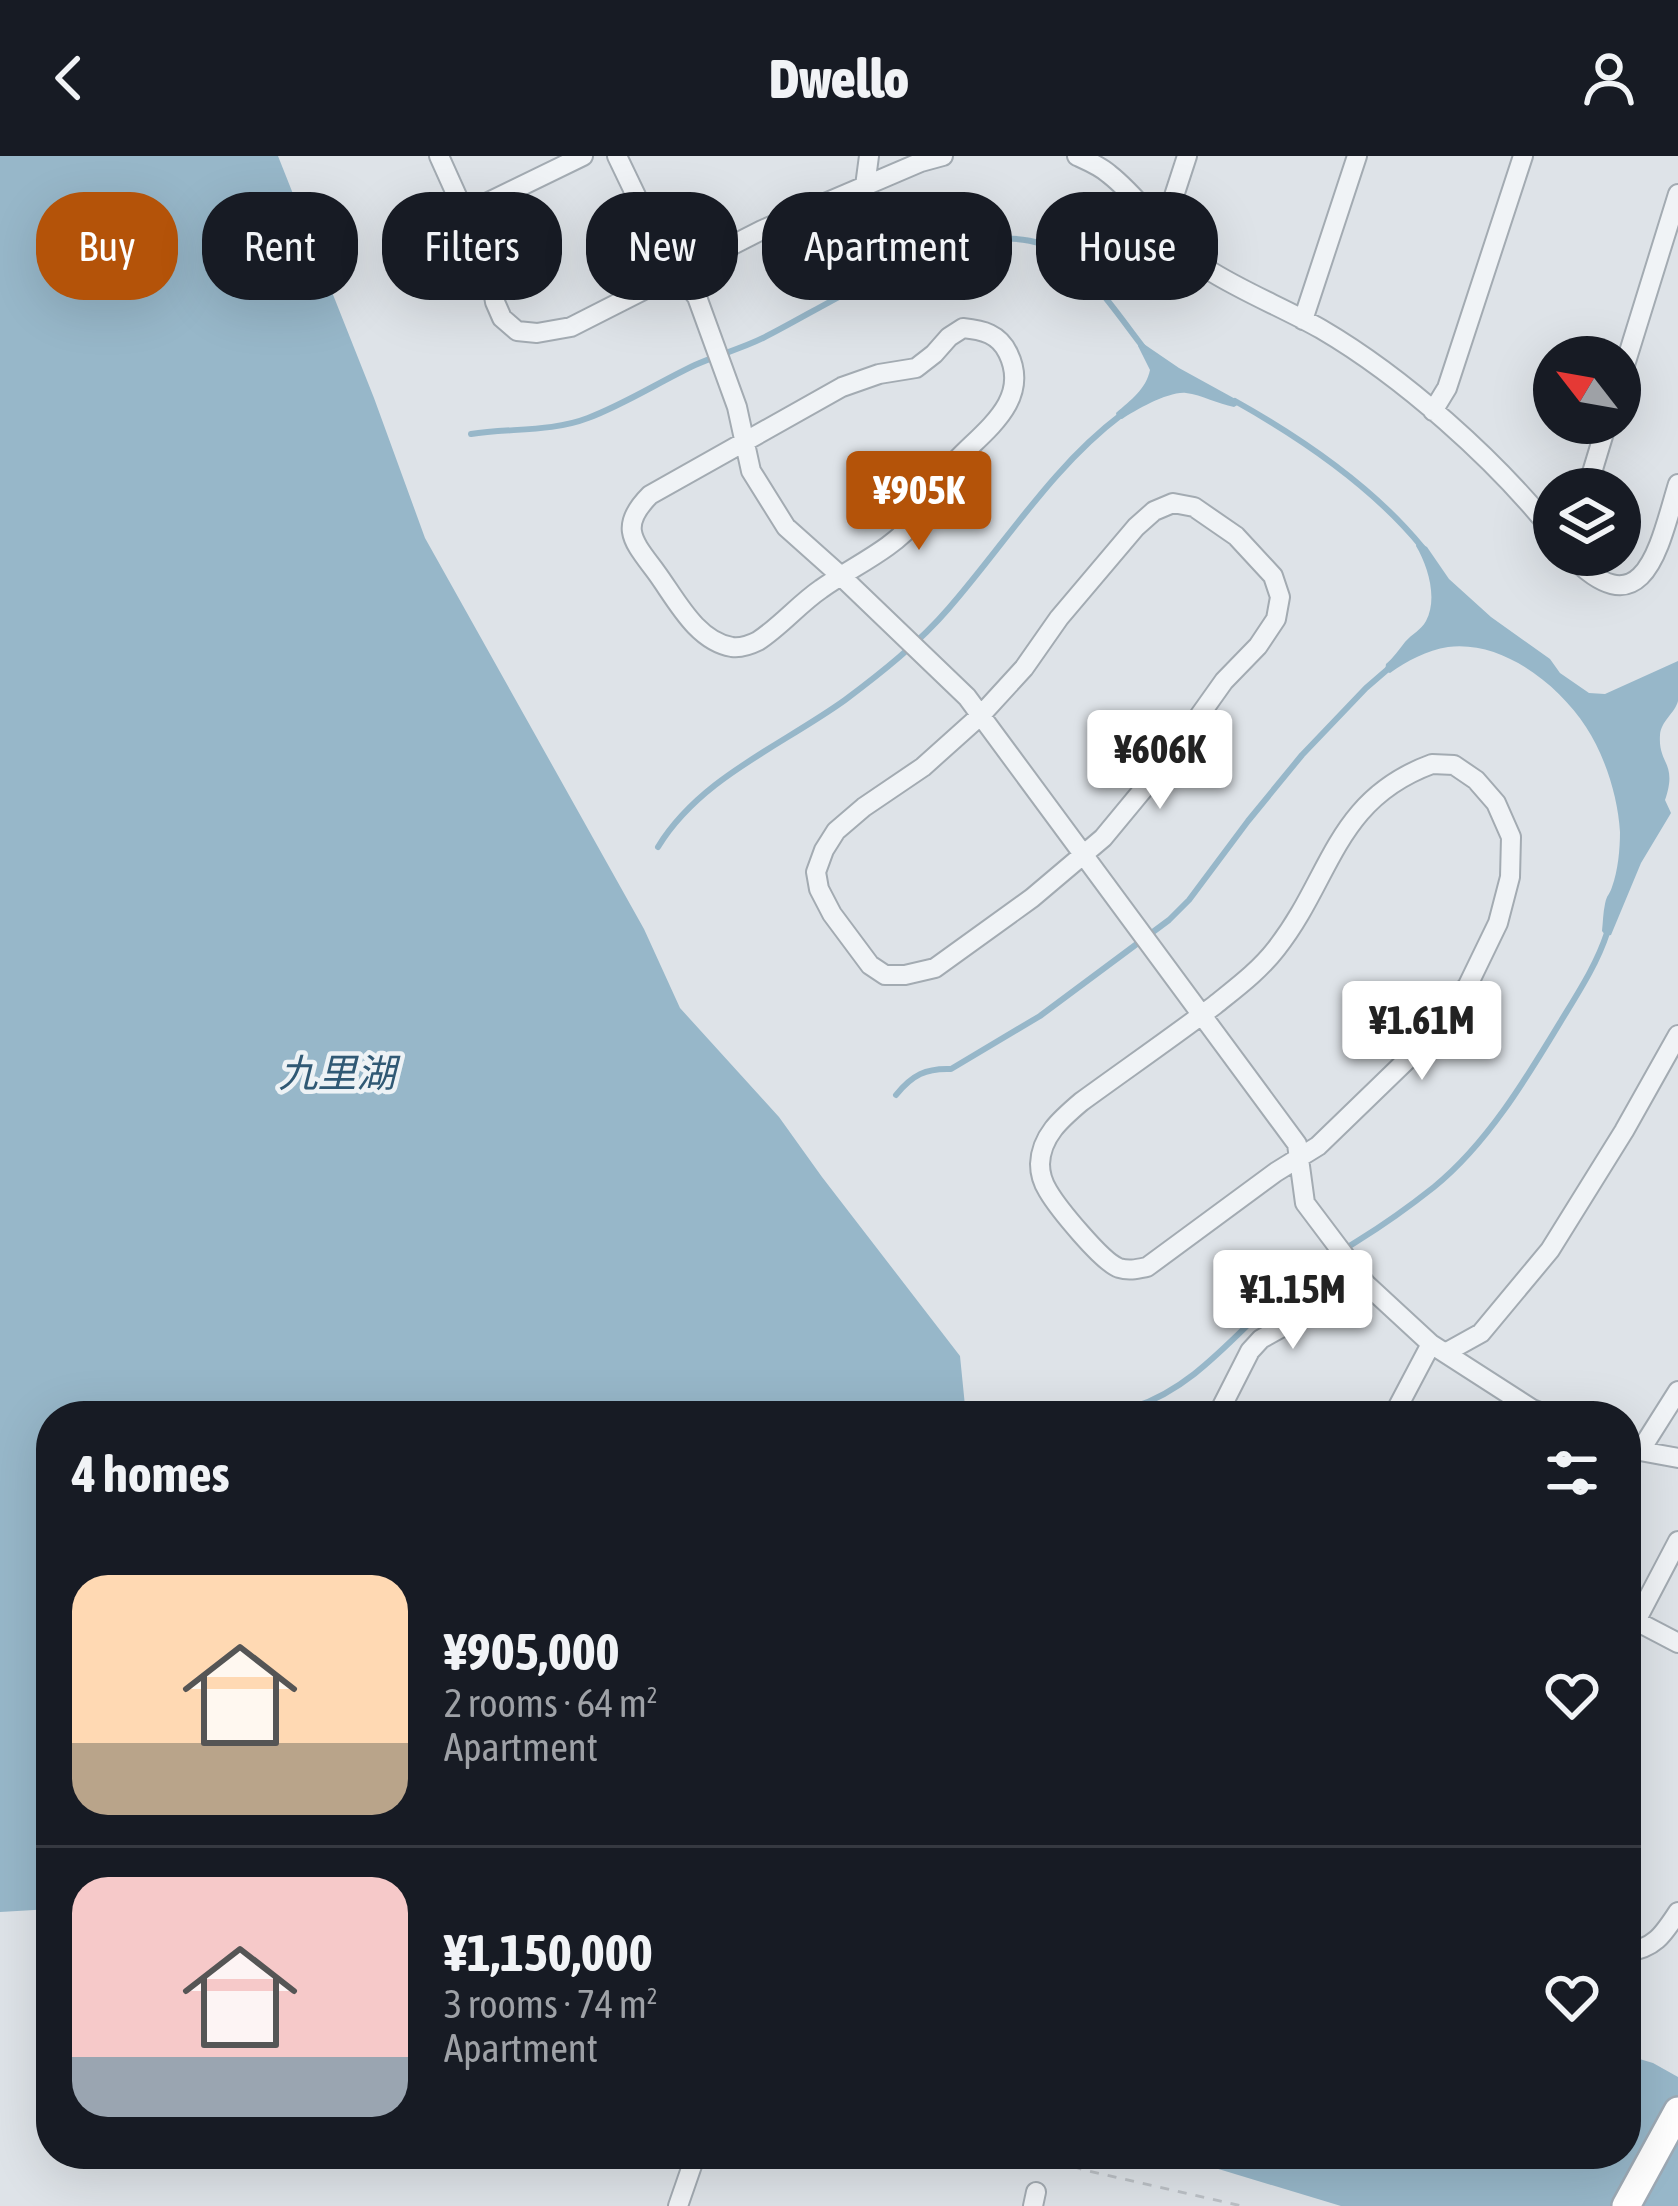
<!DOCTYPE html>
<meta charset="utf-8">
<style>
:root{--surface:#171b24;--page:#20242c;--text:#f1f3f6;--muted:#9ea1a6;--line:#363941;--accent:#b45309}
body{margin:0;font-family:"Asap Condensed","Noto Sans SC",sans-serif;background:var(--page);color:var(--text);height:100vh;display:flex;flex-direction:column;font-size:45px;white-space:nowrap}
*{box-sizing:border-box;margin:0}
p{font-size:39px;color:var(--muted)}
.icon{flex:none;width:66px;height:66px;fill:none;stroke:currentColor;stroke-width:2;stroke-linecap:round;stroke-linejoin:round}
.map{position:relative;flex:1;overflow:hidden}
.details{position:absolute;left:36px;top:1245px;width:1605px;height:768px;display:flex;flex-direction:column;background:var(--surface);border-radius:48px;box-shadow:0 12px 48px #0002}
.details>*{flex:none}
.guide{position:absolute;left:36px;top:36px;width:1608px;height:108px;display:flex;gap:24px}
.needle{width:78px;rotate:301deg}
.buttons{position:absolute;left:1533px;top:180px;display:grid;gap:24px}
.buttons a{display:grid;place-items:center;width:108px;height:108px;border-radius:50%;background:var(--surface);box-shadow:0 12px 48px #0002;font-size:60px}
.price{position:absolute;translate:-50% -102px;padding:0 27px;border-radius:12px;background:#fff;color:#222;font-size:39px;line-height:78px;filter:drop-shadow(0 3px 6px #0008)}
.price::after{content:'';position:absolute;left:50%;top:72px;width:36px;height:27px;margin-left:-18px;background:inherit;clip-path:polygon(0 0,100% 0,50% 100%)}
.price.selected{background:var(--accent);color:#fff}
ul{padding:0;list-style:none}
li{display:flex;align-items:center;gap:36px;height:300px;padding:0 36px}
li+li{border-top:3px solid var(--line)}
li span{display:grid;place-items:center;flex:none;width:336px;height:240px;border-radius:36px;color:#555}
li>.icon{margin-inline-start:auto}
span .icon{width:144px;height:144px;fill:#fffc;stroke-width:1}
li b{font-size:51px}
h2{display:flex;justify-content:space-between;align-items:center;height:144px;padding:0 36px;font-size:51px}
.pill{padding:0 42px;border-radius:48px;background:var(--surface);box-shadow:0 12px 48px #0002;font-size:42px;line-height:108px}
.pill.selected{background:var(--accent);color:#fff}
header{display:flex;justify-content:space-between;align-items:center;height:156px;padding:0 36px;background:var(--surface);font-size:54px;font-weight:800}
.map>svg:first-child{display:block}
.water{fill:#97b7c9}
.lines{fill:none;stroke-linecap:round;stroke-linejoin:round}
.stream{stroke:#97b7c9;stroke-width:6}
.street-casing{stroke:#a3abb2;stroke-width:22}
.primary-casing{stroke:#9da9b4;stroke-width:32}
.path{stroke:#bcc1c6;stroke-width:3;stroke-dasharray:9 9;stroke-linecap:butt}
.street{stroke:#f0f3f6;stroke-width:18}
.primary{stroke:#fff;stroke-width:27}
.labels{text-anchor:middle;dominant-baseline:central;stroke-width:9;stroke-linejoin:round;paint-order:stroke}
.water-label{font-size:39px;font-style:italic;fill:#305974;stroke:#edf2f5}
</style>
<header><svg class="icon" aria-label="back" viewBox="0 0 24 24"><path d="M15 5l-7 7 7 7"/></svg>Dwello<svg class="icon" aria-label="person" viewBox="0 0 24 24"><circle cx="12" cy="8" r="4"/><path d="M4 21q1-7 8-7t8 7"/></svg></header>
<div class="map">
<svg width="1678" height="2050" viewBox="0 0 1678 2050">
<rect width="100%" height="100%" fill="#dee3e8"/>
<path class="water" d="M 0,0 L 278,0 L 374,242 L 425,382 L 644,773 L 680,852 L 779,961 L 822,1021 L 960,1200 L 966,1260 L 51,1260 L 51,1753 L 0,1756 Z
M 1138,184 L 1179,212 L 1239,245 L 1239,248 L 1234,251 C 1218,248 1202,239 1186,237 C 1169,235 1136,254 1122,263 L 1117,262 L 1116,257 C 1131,244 1146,233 1150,214 L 1138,190 Z
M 1417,385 L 1427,391 L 1449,423 L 1491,461 L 1550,503 L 1560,517 L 1589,537 L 1605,538 L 1678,505 C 1678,517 1678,533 1678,545 C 1675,557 1661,565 1660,579 C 1658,609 1678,606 1665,644 L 1671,657 L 1641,707 L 1611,779 L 1606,780 L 1602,775 C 1603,766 1603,757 1605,748 C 1607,738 1609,740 1612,731 C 1618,715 1620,693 1620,676 C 1618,641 1605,600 1586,571 C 1558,528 1502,484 1448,491 C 1427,494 1407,505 1390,517 L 1385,515 L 1386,508 C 1394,501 1398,495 1405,486 C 1412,478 1421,474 1426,465 C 1438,443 1428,410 1416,390 Z
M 1626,1899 L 1653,1907 L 1678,1921 L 1678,2050 L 1341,2050 L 1169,1998 L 1626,1998 Z"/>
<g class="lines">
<path class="stream" d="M 1235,245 C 1301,282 1374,332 1422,391
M 471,278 C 510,272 552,276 588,262 C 625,248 659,226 695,209 C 717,199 741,193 763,182 C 835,146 960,60 1042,88 C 1082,102 1117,158 1143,191
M 658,691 C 700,622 781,590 845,544 C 881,517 919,487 949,452 C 1005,388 1052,311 1121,259
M 896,939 C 912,919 926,912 951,913 L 1040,860 L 1169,764 L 1189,744 L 1248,665 L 1302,599 L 1366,532 L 1388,513
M 1016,1251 C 1051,1254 1100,1261 1134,1251 C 1198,1231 1241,1170 1291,1129 C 1312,1111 1336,1099 1359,1084 C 1385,1068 1410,1050 1434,1031 C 1487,988 1526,923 1561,865 C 1578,837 1597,808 1607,777"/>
<defs>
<path id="street" d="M 439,0 L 489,111 L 495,146 L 502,162 L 517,175 L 537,177 L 571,171 L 762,74 L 921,6 L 943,0
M 617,0 L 664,98 L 697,141 L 737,251 L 751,315 L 786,371 L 842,421 L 967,541 L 1297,988 L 1305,1047 L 1366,1128 L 1431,1188 L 1532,1253 L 1550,1260
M 1077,0 C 1088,5 1100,10 1109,18 C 1145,46 1167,88 1207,113 C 1243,136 1284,152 1321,173 C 1403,221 1495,303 1554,377
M 865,30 L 869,0
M 466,57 L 583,0
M 1156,67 L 1173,43 L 1187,0
M 1303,164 L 1357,0
M 963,172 C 983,174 999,178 1008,197 C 1034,250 973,281 946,316 C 934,330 928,348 917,363 C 892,394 853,410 821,433 C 799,448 781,470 758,485 C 750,489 740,492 732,491 C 696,485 676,443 656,416 C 633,385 618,371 650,339 L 842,231 L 879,218 L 916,212 L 934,198 L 949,181 Z
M 1620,225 L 1678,38
M 1433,255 L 1447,232 L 1523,0
M 1587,333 L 1607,267
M 1173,347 L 1194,351 L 1236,380 L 1273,420 L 1280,441 L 1276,463 L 1258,490 L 1224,525 L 1170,601 L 1103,682 L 1032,742 L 935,812 L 905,819 L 885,819 L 870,809 L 832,758 L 819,733 L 816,716 L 824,694 L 836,675 L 864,651 L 923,611 L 981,559 L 1024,512 L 1059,462 L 1136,371 L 1154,355 Z
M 1570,399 C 1645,477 1660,386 1678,328
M 1432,608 L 1454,609 L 1476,624 L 1496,647 L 1511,681 L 1510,721 L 1498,767 L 1468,829 L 1412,899 L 1318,990 L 1276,1016 L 1147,1111 C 1137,1113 1129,1115 1119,1112 C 1102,1106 1058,1052 1048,1035 C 1043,1027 1040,1017 1040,1008 C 1041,980 1061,963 1081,946 C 1125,914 1171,882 1215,849 C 1236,832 1259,815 1276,793 C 1332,722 1334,644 1432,608 Z
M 1445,1197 L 1481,1177 L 1550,1094 L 1624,975 L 1678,879
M 1217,1260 L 1250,1195 L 1261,1183 L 1347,1135 L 1366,1128
M 1393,1260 L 1431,1188
M 1626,1289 L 1640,1295 L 1678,1302
M 1640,1295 L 1678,1235
M 1636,1465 L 1678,1487
M 1626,1484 L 1678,1385
M 1626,1796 C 1654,1793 1663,1779 1678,1756
M 678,2050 L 696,1998
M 1033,2050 L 1036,2036"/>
<path id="primary" d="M 1626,2050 L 1678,1955"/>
</defs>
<use href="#street" class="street-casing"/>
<use href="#primary" class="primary-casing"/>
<path class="path" d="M 1039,1998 L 1084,2014 L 1242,2050"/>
<use href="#street" class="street"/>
<use href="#primary" class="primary"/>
</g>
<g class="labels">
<g class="water-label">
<text x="337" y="917">九里湖</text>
</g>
</g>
</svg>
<div class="buttons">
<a><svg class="needle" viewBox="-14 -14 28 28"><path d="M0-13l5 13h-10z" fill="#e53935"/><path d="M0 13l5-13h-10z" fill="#9ea1a6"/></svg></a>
<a><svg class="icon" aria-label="layers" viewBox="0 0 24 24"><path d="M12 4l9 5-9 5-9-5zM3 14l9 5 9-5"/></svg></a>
</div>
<b class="price selected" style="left:919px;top:397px">¥905K</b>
<b class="price" style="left:1160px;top:656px">¥606K</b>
<b class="price" style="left:1422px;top:927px">¥1.61M</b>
<b class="price" style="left:1293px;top:1196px">¥1.15M</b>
<div class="guide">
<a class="pill selected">Buy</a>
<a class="pill">Rent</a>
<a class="pill">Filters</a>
<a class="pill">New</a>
<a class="pill">Apartment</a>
<a class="pill">House</a>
</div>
<section class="details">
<h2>4 homes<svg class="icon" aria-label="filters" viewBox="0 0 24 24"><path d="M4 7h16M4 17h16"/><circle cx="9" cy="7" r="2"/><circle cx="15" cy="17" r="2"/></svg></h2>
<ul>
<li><span style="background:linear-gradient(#ffd9b3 70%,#b9a48a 0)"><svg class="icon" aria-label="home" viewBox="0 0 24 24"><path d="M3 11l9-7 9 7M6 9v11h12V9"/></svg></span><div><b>¥905,000</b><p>2 rooms · 64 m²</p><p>Apartment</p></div><svg class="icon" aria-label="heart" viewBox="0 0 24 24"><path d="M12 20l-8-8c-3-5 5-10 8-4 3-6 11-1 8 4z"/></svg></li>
<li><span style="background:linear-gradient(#f6c9c9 75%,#9aa5b1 0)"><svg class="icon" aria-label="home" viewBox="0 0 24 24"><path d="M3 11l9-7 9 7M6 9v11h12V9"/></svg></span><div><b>¥1,150,000</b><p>3 rooms · 74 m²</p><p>Apartment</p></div><svg class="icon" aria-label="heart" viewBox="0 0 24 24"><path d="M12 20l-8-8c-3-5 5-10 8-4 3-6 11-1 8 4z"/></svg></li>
</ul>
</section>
</div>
